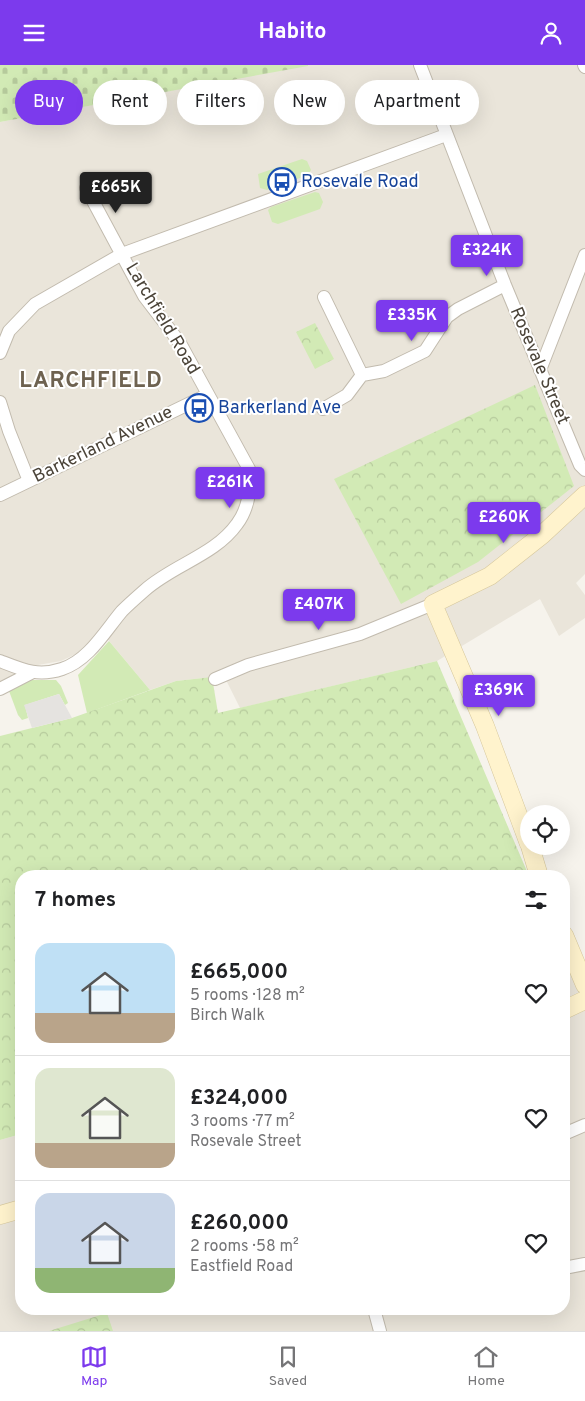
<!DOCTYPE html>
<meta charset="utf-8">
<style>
:root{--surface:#fff;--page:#f6f6f6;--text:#202124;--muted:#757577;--line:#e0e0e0;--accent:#7c3aed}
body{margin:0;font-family:Overpass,sans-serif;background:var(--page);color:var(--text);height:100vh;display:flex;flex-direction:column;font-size:19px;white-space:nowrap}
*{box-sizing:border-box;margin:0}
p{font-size:16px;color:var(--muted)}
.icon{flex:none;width:28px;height:28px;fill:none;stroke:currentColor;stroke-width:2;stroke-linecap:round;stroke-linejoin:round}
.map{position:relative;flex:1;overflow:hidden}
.side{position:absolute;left:15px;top:805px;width:555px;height:445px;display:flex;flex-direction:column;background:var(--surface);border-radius:20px;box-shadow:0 5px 20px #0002}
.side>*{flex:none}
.guide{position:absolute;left:15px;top:15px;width:555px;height:45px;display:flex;gap:10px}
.fabs{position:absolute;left:520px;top:740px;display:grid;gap:10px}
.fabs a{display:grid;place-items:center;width:50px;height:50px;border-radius:50%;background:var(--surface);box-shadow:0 5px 20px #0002;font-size:25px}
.price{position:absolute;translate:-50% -42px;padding:0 11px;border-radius:5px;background:var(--accent);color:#fff;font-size:16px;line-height:32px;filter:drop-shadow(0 1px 2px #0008)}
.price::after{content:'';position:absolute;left:50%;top:30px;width:15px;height:11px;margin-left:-8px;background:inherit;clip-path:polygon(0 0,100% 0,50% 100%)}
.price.on{background:#222;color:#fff}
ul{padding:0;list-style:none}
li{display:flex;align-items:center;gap:15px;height:125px;padding:0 20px}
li+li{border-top:1px solid var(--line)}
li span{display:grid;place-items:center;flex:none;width:140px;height:100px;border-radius:15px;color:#555}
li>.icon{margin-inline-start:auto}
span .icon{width:60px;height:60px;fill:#fffc;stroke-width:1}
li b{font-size:21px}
h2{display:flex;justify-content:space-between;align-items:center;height:60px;padding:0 20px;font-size:21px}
.tag{padding:0 18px;border-radius:22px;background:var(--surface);box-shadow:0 5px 20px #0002;font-size:18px;line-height:45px}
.tag.on{background:var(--accent);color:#fff}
header{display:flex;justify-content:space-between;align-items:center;height:65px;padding:0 20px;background:var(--accent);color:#fff;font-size:22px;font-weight:700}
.tab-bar{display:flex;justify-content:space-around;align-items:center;height:70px;border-top:1px solid var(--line);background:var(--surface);font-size:14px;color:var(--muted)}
.tab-bar a{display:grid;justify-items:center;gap:2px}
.tab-bar .on{color:var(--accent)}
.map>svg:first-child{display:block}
.residential{fill:#eae5da}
.green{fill:#d2eab5}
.cemetery{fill:url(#cemetery-stones)}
.park{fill:url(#park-crowns)}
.parking{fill:#e5e3e0}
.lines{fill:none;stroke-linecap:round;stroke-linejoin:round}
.street-casing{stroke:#c2bbae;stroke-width:14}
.secondary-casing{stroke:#d6c79b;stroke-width:19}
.street{stroke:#fff;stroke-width:12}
.secondary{stroke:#fff3cd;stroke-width:18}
.labels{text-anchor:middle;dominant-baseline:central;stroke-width:4;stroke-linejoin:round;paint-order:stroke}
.transit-label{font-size:18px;fill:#164399;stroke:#fff;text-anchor:start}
.street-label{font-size:18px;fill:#4b4439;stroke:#fff}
.district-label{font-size:22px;font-weight:bold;letter-spacing:1px;fill:#6e6250;stroke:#fff}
</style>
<header><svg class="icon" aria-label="menu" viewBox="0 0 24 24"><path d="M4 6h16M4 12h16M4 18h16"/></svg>Habito<svg class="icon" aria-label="person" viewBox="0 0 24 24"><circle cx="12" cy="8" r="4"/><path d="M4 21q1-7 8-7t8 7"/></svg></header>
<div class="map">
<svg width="585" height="1266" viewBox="0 0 585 1266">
<defs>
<pattern id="cemetery-stones" width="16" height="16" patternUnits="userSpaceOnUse" patternTransform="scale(1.25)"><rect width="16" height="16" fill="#d2eab5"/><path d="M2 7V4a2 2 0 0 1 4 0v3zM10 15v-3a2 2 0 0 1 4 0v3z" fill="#b6ca9c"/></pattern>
<pattern id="park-crowns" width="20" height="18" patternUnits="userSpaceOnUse" patternTransform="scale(1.25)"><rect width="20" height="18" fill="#d2eab5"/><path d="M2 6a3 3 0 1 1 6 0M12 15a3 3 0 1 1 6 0" fill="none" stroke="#b6ca9c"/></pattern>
</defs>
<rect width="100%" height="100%" fill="#f6f3ec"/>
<path class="residential" d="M 308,0 L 585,0 L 585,509 L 576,518 L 585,530 L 585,553 L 559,571 L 540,534 L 437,596 L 240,643 L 221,605 L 212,612 L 176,616 L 150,625 L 100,565 L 80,587 L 61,596 L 32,601 L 0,618 L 0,57 Z
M 564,887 L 585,916 L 585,1266 L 0,1266 L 0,1075 L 21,1069 L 21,1244 L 564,1244 Z"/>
<path class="green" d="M 302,94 L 307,96 L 311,105 L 308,110 L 267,125 L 260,123 L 258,109 Z
M 315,127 L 319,128 L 323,137 L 320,144 L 278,159 L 272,157 L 268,145 L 271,142 Z
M 109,576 L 150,625 L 87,648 L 78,610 Z
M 28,615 L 56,615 L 61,621 L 68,638 L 65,640 L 59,629 L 25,640 L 28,653 L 22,655 L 18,650 L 9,626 Z"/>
<path class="cemetery" d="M 0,0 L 308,0 L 308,1 L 0,57 Z"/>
<path class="park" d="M 315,258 L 334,294 L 315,304 L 296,267 Z
M 535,320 L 574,421 L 478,497 L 401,539 L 334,414 Z
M 437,596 L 529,811 L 21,811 L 21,1069 L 0,1075 L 0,671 L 72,653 L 176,616 L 212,612 L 218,648 Z
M 107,1248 L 113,1266 L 49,1266 Z"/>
<path class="parking" d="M 59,629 L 72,653 L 32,663 L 24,640 Z"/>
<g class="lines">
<defs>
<path id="street" d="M 420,0 L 505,220 L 580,400 L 585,405
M 584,0 L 585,2
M 324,232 L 362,310
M 0,288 L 9,266 L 35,239 L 122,189 L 446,70
M 540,305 L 585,190
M 0,337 L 9,366 L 29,416
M 323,344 L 347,330 L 362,310 L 384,306 L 425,286 L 447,252 L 458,244 L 505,220
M 0,430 L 207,330
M 0,596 C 23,605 38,612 62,604 C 89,595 105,566 122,546 C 129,539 137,532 145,525 C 173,500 215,490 237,459 C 249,443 251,423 249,404 L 180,278 L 144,231 L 86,123
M 215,614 L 248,600 L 360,569 L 433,539
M 0,624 L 31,608
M 564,1069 L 585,1060
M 564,1203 L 585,1199
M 374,1244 L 380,1266"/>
<path id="secondary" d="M 529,779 L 485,661 L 433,539 L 490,511 L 542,470 L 585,430
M 530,781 L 539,811
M 564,870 L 585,920
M 564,945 L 585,935
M 0,1150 L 21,1144"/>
</defs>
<use href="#street" class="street-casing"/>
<use href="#secondary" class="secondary-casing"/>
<use href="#street" class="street"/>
<use href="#secondary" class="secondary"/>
</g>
<defs>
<symbol id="bus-ring" viewBox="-11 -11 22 22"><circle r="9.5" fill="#fff" stroke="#1a4fb4" stroke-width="1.5"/><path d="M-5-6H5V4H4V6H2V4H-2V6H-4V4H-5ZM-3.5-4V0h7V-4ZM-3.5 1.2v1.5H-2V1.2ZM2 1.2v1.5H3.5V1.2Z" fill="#1a4fb4"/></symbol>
</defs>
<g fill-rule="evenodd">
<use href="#bus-ring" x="266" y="101" width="32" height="32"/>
<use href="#bus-ring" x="183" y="327" width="32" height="32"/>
</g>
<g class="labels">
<g class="transit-label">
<text x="301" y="117">Rosevale Road</text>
<text x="218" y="343">Barkerland Ave</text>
</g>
<g class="street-label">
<text transform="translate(162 254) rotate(59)">Larchfield Road</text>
<text transform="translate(539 301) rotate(67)">Rosevale Street</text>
<text transform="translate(103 380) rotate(-26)">Barkerland Avenue</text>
</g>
<g class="district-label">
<text x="91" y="316">LARCHFIELD</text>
</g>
</g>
</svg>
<div class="fabs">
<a><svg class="icon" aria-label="locate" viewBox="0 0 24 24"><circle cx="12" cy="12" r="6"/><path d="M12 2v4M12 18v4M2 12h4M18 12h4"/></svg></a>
</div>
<b class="price on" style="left:116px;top:149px">£665K</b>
<b class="price" style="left:487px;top:212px">£324K</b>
<b class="price" style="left:412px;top:277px">£335K</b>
<b class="price" style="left:230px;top:444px">£261K</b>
<b class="price" style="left:504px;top:479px">£260K</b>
<b class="price" style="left:319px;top:566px">£407K</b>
<b class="price" style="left:499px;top:652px">£369K</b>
<div class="guide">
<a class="tag on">Buy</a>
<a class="tag">Rent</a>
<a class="tag">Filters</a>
<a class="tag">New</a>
<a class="tag">Apartment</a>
</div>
<section class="side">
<h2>7 homes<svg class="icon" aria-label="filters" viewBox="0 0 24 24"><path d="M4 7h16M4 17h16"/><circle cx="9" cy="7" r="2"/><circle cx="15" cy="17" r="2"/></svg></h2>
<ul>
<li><span style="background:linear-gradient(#bfe0f5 70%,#b9a48a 0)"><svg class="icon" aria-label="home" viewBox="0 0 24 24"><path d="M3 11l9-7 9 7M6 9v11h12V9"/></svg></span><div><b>£665,000</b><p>5 rooms · 128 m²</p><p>Birch Walk</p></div><svg class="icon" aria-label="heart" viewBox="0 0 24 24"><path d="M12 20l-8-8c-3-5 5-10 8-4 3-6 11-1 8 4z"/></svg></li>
<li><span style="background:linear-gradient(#dfe7d0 75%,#b9a48a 0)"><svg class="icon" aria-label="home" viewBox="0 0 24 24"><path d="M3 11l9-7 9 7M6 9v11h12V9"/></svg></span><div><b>£324,000</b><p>3 rooms · 77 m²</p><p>Rosevale Street</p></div><svg class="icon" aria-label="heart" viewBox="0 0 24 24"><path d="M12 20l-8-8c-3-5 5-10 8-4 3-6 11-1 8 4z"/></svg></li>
<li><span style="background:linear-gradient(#c9d6e8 75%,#8fb573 0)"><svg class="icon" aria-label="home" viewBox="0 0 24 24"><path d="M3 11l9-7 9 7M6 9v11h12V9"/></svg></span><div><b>£260,000</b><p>2 rooms · 58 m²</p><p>Eastfield Road</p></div><svg class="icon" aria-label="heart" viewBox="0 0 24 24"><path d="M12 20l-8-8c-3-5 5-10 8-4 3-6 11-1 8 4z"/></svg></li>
</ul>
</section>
</div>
<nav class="tab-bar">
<a class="on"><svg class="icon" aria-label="map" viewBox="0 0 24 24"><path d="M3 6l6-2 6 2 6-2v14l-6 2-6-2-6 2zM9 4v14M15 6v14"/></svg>Map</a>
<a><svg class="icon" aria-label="saved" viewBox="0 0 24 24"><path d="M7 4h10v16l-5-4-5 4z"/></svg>Saved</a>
<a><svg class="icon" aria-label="home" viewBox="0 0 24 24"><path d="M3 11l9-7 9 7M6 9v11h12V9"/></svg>Home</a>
</nav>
